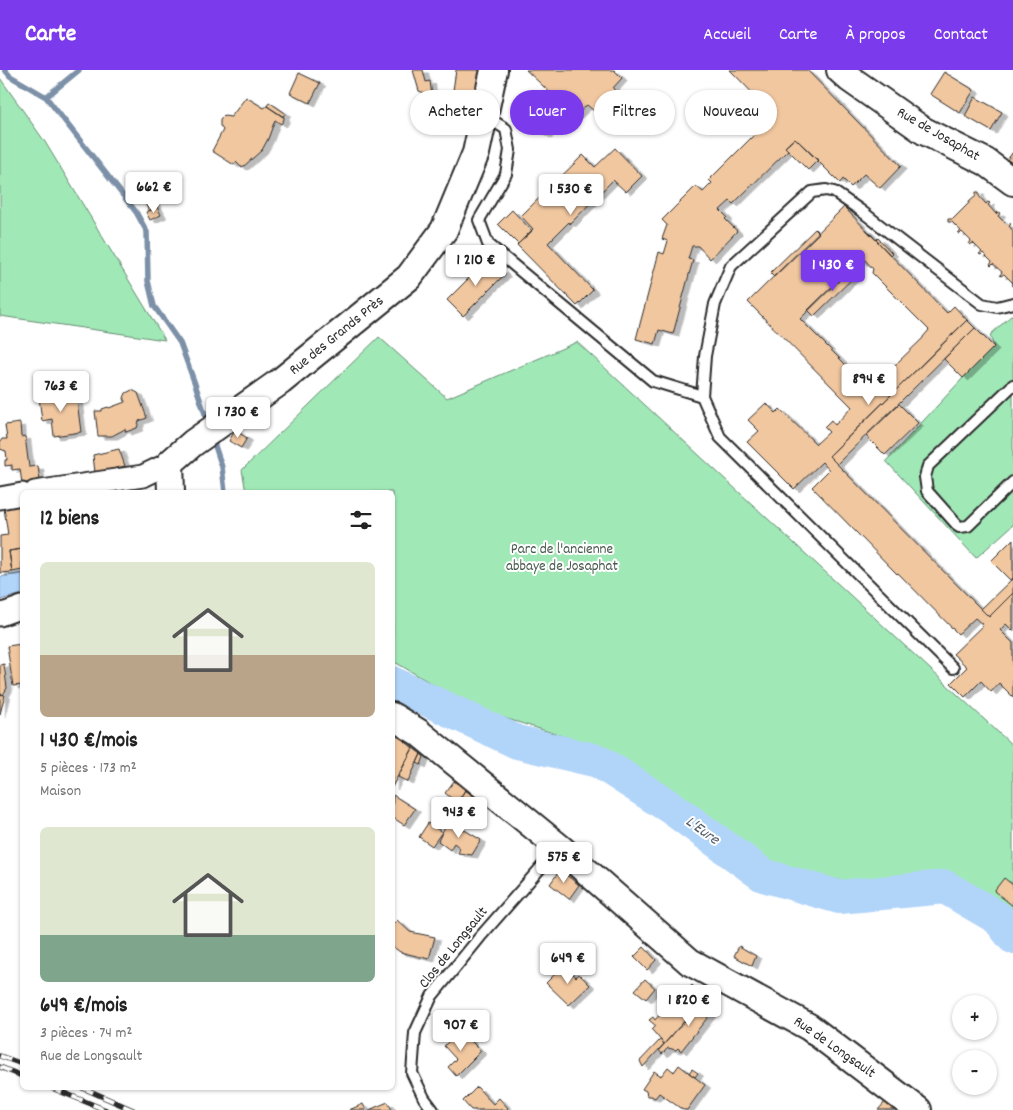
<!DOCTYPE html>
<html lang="fr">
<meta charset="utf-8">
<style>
:root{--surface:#fff;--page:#f2f2f2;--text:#222;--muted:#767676;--accent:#7c3aed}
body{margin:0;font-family:Dekko,sans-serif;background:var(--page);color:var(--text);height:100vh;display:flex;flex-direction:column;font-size:19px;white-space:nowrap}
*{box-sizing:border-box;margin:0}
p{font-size:16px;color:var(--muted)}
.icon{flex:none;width:28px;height:28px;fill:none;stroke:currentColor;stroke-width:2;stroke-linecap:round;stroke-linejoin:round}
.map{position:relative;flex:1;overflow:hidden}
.side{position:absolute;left:20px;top:420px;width:375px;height:600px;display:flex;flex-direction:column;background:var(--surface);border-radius:8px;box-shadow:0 1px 4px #0004}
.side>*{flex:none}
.banner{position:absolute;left:410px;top:20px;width:475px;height:45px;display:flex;gap:10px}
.tools{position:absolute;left:952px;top:925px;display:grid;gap:10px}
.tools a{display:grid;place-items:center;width:45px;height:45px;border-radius:50%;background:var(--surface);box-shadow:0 1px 4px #0004;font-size:25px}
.price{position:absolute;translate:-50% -42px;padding:0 11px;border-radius:5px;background:#fff;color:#222;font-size:16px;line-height:32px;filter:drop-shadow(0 1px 2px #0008)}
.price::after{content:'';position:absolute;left:50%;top:30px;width:15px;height:11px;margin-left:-8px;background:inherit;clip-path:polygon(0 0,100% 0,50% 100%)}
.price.selected{background:var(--accent);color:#fff}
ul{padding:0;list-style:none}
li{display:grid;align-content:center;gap:10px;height:265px;padding:0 20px}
li span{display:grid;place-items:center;height:155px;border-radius:8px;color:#555}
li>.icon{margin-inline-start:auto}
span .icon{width:90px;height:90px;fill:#fffc;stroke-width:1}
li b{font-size:21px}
h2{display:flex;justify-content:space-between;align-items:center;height:60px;padding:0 20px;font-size:21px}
.chip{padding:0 18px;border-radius:22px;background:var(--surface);box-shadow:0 1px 4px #0004;font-size:18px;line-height:45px}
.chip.selected{background:var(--accent);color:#fff}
header{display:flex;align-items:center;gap:30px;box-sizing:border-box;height:70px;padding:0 25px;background:var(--accent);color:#fff}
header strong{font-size:24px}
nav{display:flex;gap:28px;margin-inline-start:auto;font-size:18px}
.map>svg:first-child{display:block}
.green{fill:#a0e9b7;stroke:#668a71}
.water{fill:#b1d4f9;stroke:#7b90a7}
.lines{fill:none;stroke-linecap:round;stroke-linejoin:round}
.stream{stroke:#7b90a7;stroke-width:5.5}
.river{stroke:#b1d4f9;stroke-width:34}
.building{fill:#f1c7a0;stroke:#2b2b2b;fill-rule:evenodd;filter:url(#shadow)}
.service-casing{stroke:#2b2b2b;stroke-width:14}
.minor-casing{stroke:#2b2b2b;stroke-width:25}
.tertiary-casing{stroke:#2b2b2b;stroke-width:30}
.service{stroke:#fff;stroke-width:10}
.minor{stroke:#fff;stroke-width:21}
.tertiary{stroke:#fff;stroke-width:26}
.rail-casing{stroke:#2b2b2b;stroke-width:5.5}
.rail{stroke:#fff;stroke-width:4;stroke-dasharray:11;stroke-linecap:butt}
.labels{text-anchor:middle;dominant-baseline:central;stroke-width:4;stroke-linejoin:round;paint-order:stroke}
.street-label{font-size:15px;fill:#2b2b2b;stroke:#fff}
.park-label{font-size:15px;fill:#485a4e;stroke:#fff}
.water-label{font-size:16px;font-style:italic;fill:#535e69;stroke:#fff}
</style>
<header>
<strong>Carte</strong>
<nav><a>Accueil</a><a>Carte</a><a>À propos</a><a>Contact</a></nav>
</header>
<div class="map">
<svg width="1013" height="1040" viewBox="0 0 1013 1040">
<defs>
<filter id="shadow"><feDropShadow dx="5.5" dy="3" stdDeviation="0" flood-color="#0004"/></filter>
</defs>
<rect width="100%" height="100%" fill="#fff"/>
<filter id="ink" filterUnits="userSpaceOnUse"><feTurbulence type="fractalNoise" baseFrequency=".02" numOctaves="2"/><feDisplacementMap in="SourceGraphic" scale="10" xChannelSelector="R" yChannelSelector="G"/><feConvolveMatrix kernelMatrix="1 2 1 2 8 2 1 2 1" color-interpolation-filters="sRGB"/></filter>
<g filter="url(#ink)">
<path class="green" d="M 0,8 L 45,72 L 165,270 L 0,246 Z
M 1013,244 L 1013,455 L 976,488 L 886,391 L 963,308 L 994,277 L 990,265 Z
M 379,267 L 447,328 L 577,272 L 1013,676 L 1013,854 L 1002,842 L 949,808 L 846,812 L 763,791 L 595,676 L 475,639 L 393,591 L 392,422 L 246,422 L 242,400 Z"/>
<path class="water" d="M 22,503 L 22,524 L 0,530 L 0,507 Z"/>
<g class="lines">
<path class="stream" d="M 5,0 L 10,6 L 46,27 L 136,142 L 147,162 L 148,211 L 154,236 L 180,273 L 195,314 L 208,353
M 46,27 L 79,0
M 212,367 L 222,397 L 225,422"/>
<path class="river" d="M 392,613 L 517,672 L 598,691 L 673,739 L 763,805 L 839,827 L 945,817 L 998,848 L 1013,867"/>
</g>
<path class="building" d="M 413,0 L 423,0 L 426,12 L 430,11 L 432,26 L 419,21 Z
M 456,0 L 483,0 L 476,41 L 451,34 Z
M 526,0 L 614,0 L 622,8 L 613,18 L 617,24 L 616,36 L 607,41 L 600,43 L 594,41 L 587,35 L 575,46 Z
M 730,0 L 807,0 L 901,96 L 880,118 L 864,104 L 851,117 L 843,109 L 840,113 L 795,68 L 785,77 L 788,80 L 733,134 L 730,131 L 720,140 L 727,147 L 725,149 L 737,161 L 710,189 L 698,176 L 692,176 L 688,189 L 693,190 L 673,264 L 659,260 L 655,274 L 636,269 L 659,182 L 664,184 L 668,171 L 662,169 L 667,155 L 662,150 L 696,116 L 703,122 L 712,113 L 709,110 L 774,45 Z
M 944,2 L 974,20 L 960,43 L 930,24 Z
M 299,3 L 320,13 L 310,33 L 290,23 Z
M 246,27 L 264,38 L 267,36 L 284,47 L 284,49 L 281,54 L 275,50 L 268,69 L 262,80 L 244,96 L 241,97 L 236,92 L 234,95 L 212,81 L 223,60 L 220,56 L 220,50 L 224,46 L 231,47 Z
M 975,27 L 1002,42 L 991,61 L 965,46 Z
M 522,29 L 555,52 L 546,66 L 513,42 Z
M 269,32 L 285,43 L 283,47 L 267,36 Z
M 795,68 L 818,90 L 808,100 L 785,77 Z
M 615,78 L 642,106 L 626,122 L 613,110 L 570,154 L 569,152 L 548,173 L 593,220 L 577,236 L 517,175 L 533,159 L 521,146 L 583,85 L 595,97 Z
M 1013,82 L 1013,93 L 1007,90 Z
M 149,119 L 157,137 L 149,141 L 140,123 Z
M 976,122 L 979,122 L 979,126 L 986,134 L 988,132 L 990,133 L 988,135 L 996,144 L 998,142 L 1000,143 L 998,146 L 1007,155 L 1009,153 L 1011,154 L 1009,156 L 1013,161 L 1013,217 L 1013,213 L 1004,204 L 1001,206 L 1000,205 L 1002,202 L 993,194 L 991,196 L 990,195 L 992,192 L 983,183 L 981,185 L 979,184 L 982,182 L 973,173 L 970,175 L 969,174 L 971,171 L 962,162 L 960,164 L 958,163 L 961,161 L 952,152 L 948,152 L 948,149 L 953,149 L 969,133 L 969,132 L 976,126 Z
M 157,137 L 161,145 L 150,150 L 146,142 Z
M 844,137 L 947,243 L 954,236 L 967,250 L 829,386 L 989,547 L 1013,523 L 1013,561 L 1006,554 L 1000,560 L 1013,573 L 1013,627 L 999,613 L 991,622 L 981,611 L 965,627 L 951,613 L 967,597 L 953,584 L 983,555 L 975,548 L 958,564 L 898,503 L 897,504 L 812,417 L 829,400 L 822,392 L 794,419 L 747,372 L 759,361 L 748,350 L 766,333 L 776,343 L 780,339 L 816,374 L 829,362 L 824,357 L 831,350 L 835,355 L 852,337 L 748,232 ZM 860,190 L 862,193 L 865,190 L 873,199 L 872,203 L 929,260 L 923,267 L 923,268 L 870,319 L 800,249 Z
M 512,140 L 532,161 L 518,174 L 498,154 Z
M 815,159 L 819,163 L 774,207 L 770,203 Z
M 866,159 L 876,170 L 878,168 L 892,183 L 890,185 Z
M 489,188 L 505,204 L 463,246 L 447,230 Z
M 852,197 L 858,203 L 814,246 L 808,240 Z
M 967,250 L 975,258 L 837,394 L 829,386 Z
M 975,258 L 994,277 L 963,308 L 944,289 Z
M 132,320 L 138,323 L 147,348 L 139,351 L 137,358 L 126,362 L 125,359 L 112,366 L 98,366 L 95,341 L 102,341 L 102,339 L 108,337 L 109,338 L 125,332 L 124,328 L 126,323 Z
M 76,323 L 81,362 L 54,366 L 52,349 L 42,351 L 39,327 Z
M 899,334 L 918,353 L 885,385 L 866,366 Z
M 20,353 L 21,367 L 25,366 L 29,397 L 38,396 L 40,411 L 22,414 L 20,399 L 12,400 L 12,395 L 5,396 L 5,390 L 7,390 L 6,381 L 0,379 L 0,372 L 2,369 L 7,369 L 5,355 Z
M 235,360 L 247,368 L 241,378 L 229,371 Z
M 119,379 L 125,396 L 95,403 L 93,385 Z
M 22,435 L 22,479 L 9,481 L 12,502 L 0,503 L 0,466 L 8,465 L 4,438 Z
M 1013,469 L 1013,508 L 1010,510 L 991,491 Z
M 22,479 L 22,500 L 12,502 L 9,481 Z
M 1013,508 L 1013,523 L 989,547 L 981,539 Z
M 22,574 L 22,615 L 13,616 L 7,576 Z
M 4,594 L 7,618 L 3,625 L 0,624 L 0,595 Z
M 0,624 L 5,625 L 0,644 Z
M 396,664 L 413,678 L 392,717 L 392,685 L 394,682 L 392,682 L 392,670 Z
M 413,678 L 421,684 L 408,712 L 398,707 Z
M 421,684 L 424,687 L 421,695 L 417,693 Z
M 454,711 L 465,720 L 457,733 L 445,723 Z
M 465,720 L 472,725 L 469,731 L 461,727 Z
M 393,725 L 415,739 L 404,755 L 392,747 Z
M 452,743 L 458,747 L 455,754 L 449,750 Z
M 448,750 L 481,770 L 472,785 L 458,783 L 460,778 L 454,773 L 450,780 L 438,771 Z
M 428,753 L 442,762 L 432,776 L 419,767 Z
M 560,800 L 579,815 L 569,829 L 550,814 Z
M 1004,808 L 1013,815 L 1013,836 L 994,821 Z
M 397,850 L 410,862 L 435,867 L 429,889 L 400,882 L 392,876 L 392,855 Z
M 739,876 L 756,886 L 752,896 L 734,886 Z
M 644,877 L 656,890 L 647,900 L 634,887 Z
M 564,895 L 576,907 L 579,904 L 590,915 L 569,935 L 546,913 Z
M 645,909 L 655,918 L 646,929 L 635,920 Z
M 692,915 L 705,928 L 664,974 L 652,960 L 656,956 L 649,950 L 653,947 L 655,950 L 661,943 L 665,945 Z
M 705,928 L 710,929 L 712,942 L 681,981 L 678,978 L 676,980 L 668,978 L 662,984 L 659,980 Z
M 460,960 L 481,981 L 456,1006 L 448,997 L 456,989 L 444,976 Z
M 660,970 L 664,974 L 643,997 L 640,991 Z
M 679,995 L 705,1015 L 687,1040 L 683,1040 L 659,1023 L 655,1028 L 651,1026 L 647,1026 L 646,1021 L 642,1019 L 654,1001 L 661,1006 L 668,997 L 674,1002 Z
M 692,999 L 698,1003 L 695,1007 L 689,1003 Z
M 477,1017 L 493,1034 L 499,1028 L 508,1038 L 506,1040 L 471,1040 L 463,1031 Z
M 388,1032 L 392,1040 L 369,1040 Z
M 885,1032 L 896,1040 L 878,1040 Z
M 363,1034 L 366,1040 L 349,1040 Z"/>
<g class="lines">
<defs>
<path id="service" d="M 485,46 L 506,59 L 510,80 L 506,104 L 479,150 L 488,174 L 653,311 L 702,326 L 720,367 L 953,598
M 1013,315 L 928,396 L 925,407 L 927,421 L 959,457 L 968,456 L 1013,412
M 702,326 L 705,286 L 715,234 L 731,196 L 812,122 L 826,120 L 834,122 L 860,140 L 982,234 L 997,237 L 1013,233
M 433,1040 L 424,1028 L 412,1003 L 415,963 L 432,926 L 480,867 L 559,777"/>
<path id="minor" d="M 35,422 L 143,406 L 170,393
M 0,428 L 22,424
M 0,545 L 22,537"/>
<path id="tertiary" d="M 840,0 L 850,9 L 924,61 L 986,92 L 1013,112
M 171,422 L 170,393 L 193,373 L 281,311 L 409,207 L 444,160 L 476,83 L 494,0
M 392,646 L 418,662 L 559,777 L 690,892 L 809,957 L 918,1040"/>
</defs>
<use href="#service" class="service-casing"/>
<use href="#minor" class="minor-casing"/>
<use href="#tertiary" class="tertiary-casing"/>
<use href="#service" class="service"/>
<use href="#minor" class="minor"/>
<use href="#tertiary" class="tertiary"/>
<defs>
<path id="rail" d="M 0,986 L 22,994
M 0,997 L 22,1006
M 52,1018 L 106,1040
M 83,1018 L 133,1040"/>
</defs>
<use href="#rail" class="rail-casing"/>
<use href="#rail" class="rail"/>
</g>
</g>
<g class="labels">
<g class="street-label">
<text transform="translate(938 65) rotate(30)">Rue de Josaphat</text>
<text transform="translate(337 266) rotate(-39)">Rue des Grands Près</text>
<text transform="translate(454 878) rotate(-51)">Clos de Longsault</text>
<text transform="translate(834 978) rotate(35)">Rue de Longsault</text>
</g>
<g class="park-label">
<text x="562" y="480">Parc de l'ancienne<tspan x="562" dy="17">abbaye de Josaphat</tspan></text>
</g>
<g class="water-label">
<text transform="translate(702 761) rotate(36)">L'Eure</text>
</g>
</g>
</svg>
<div class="tools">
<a>+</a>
<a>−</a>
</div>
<b class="price" style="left:154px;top:144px">662 €</b>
<b class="price" style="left:571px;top:146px">1 530 €</b>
<b class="price" style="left:476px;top:217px">1 210 €</b>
<b class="price selected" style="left:833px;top:222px">1 430 €</b>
<b class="price" style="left:869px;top:336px">894 €</b>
<b class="price" style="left:61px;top:343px">763 €</b>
<b class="price" style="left:238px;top:369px">1 730 €</b>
<b class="price" style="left:459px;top:769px">943 €</b>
<b class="price" style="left:564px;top:814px">575 €</b>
<b class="price" style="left:568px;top:915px">649 €</b>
<b class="price" style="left:689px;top:957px">1 820 €</b>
<b class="price" style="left:461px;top:982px">907 €</b>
<div class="banner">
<a class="chip">Acheter</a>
<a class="chip selected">Louer</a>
<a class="chip">Filtres</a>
<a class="chip">Nouveau</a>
</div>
<section class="side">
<h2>12 biens<svg class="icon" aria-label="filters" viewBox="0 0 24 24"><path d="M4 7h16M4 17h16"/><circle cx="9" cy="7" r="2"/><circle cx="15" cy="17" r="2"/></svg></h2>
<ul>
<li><span style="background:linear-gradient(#dfe7d0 60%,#b9a48a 0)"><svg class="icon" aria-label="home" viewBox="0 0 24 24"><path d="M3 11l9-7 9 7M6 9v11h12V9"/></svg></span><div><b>1 430 €/mois</b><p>5 pièces · 173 m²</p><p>Maison</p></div></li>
<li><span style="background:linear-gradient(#dfe7d0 70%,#7fa58c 0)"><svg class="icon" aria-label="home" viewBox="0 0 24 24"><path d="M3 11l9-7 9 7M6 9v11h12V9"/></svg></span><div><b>649 €/mois</b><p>3 pièces · 74 m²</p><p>Rue de Longsault</p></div></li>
</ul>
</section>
</div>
